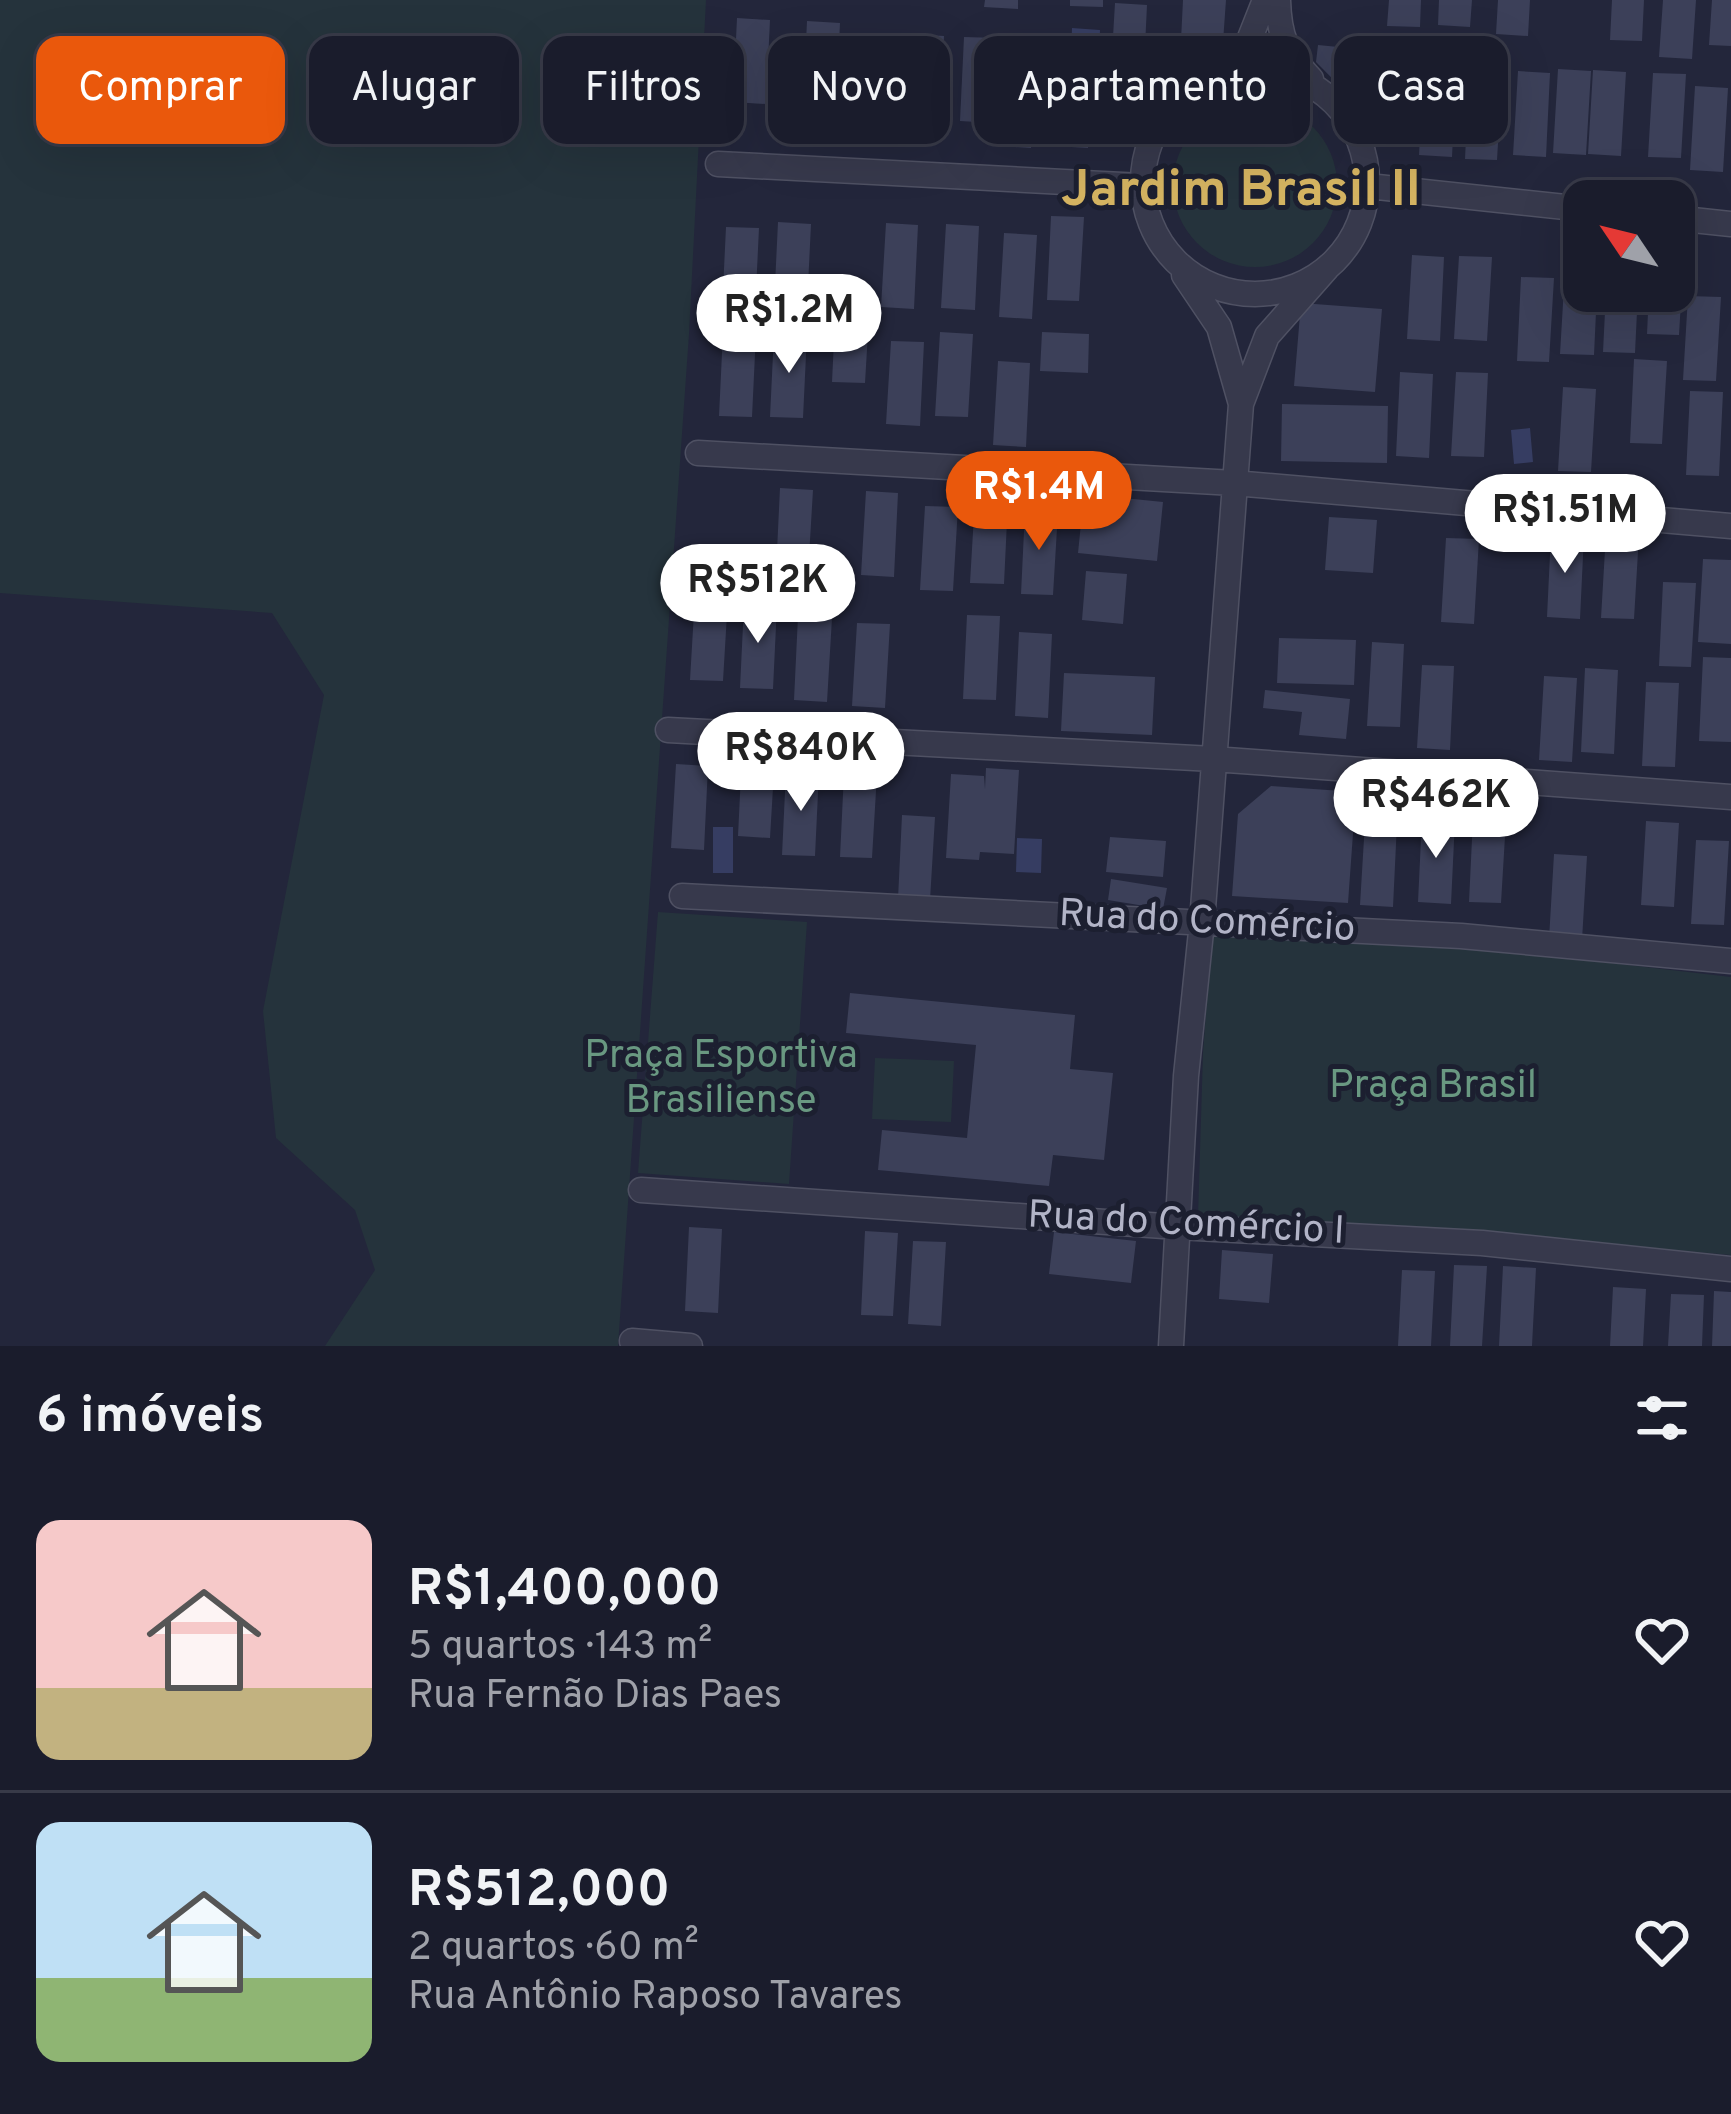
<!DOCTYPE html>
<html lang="pt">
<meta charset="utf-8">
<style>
:root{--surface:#1a1c2c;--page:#232534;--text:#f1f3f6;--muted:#9fa1a9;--line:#383a48;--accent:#ea580c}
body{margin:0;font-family:Overpass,sans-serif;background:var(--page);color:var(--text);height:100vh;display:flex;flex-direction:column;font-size:45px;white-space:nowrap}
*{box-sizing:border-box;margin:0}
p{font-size:39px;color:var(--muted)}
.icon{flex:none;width:66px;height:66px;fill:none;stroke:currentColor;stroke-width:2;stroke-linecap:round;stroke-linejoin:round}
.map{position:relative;height:1346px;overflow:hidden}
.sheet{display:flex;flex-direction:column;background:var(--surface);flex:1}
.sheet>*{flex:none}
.banner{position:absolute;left:36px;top:36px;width:1659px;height:108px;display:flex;gap:24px}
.needle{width:78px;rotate:305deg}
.controls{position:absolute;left:1563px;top:180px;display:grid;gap:24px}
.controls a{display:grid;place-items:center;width:132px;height:132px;border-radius:24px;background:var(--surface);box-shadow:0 12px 48px #0002,0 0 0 3px var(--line);font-size:60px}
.price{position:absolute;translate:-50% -102px;padding:0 27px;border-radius:42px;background:#fff;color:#222;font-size:39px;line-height:78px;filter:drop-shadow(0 3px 6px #0008)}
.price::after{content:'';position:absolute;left:50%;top:72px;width:36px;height:27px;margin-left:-18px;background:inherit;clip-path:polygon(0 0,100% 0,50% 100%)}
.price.selected{background:var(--accent);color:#fff}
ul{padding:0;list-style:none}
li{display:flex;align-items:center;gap:36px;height:300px;padding:0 36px}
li+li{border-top:3px solid var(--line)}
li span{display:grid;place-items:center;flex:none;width:336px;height:240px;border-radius:24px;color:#555}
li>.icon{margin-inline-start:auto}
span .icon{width:144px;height:144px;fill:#fffc;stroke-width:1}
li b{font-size:51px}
h2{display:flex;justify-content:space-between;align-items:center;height:144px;padding:0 36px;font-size:51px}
.chip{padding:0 42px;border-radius:24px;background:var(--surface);box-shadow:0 12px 48px #0002,0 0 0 3px var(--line);font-size:42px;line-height:108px}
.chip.selected{background:var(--accent);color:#fff}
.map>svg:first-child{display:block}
.green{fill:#25333c}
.water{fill:#363d62}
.building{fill:#3c4059}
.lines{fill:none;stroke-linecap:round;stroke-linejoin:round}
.minor-casing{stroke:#4f5163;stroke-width:27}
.minor{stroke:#37394c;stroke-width:24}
.labels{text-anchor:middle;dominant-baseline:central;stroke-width:10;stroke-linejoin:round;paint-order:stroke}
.street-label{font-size:39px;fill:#b2b4c7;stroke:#1c1f30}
.park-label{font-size:39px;fill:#699881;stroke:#1c1f30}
.district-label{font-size:51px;font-weight:bold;fill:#d4b361;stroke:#1c1f30}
</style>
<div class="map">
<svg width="1731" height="1346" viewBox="0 0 1731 1346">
<rect width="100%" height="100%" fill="#23263b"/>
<path class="green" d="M 0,0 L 706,0 L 689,334 L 618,1346 L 325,1346 L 375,1270 L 355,1210 L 276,1138 L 263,1011 L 324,695 L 272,613 L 0,593 Z
M1173 185a82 82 0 1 1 164 0a82 82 0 1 1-164 0Z
M 658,912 L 807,922 L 789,1184 L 638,1173 Z
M 1212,931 L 1463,946 L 1731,977 L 1731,1255 L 1374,1224 L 1198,1217 L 1203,1053 Z
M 875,1058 L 954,1061 L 951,1122 L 872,1119 Z"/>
<path class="water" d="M 1072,28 L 1100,30 L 1099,55 L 1071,53 Z
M 782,65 L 804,66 L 801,99 L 779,98 Z
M 1530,428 L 1533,462 L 1514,464 L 1511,430 Z
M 713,827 L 733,827 L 733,873 L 713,873 Z
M 1017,838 L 1042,839 L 1041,873 L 1016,872 Z"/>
<path class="building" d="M 985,0 L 1018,0 L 1018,9 L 984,7 Z
M 1070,0 L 1103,0 L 1103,7 L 1070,6 Z
M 1183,0 L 1226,0 L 1223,42 L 1181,40 Z
M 1389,0 L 1421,0 L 1420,27 L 1387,26 Z
M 1439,0 L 1472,0 L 1470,27 L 1438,25 Z
M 1498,0 L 1530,0 L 1528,36 L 1496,34 Z
M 1612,0 L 1644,0 L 1642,41 L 1610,40 Z
M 1663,0 L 1696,0 L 1692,59 L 1659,57 Z
M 1712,0 L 1731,0 L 1731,46 L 1709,45 Z
M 1115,3 L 1147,5 L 1143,89 L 1110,87 Z
M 737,18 L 770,20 L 766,104 L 733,102 Z
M 807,21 L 840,23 L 836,107 L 803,105 Z
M 911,34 L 944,36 L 940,120 L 907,118 Z
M 964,37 L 997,38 L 993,123 L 960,121 Z
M 843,44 L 876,45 L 872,129 L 839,128 Z
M 1318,45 L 1410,54 L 1402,133 L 1384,131 L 1316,62 Z
M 1003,62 L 1036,64 L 1031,148 L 999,146 Z
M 1059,62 L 1092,64 L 1088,148 L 1055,146 Z
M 1558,69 L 1591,71 L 1586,155 L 1553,153 Z
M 1593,70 L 1626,72 L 1621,156 L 1588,154 Z
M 1423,71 L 1456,73 L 1452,157 L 1419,155 Z
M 1518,71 L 1550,73 L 1546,157 L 1513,155 Z
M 1653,73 L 1686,74 L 1681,158 L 1648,157 Z
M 1469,75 L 1502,77 L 1497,160 L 1465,159 Z
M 1695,86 L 1728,88 L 1723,172 L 1690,170 Z
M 1051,216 L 1084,217 L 1079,301 L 1047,300 Z
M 778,222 L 811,224 L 807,307 L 774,306 Z
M 886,223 L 918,225 L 914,309 L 881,307 Z
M 946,224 L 979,226 L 975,310 L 941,308 Z
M 726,227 L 759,228 L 755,312 L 722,311 Z
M 1004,233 L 1037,235 L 1032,319 L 999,317 Z
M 1674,251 L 1684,251 L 1679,335 L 1647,334 L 1649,291 L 1674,291 Z
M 1412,255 L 1444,257 L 1440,341 L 1407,339 Z
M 1459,256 L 1492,257 L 1487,341 L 1454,339 Z
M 1565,270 L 1584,271 L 1584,291 L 1597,291 L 1594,355 L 1560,354 Z
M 1521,277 L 1554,278 L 1549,362 L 1517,361 Z
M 1606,291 L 1638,291 L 1635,353 L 1603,352 Z
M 1688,296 L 1721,297 L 1716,381 L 1683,380 Z
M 836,298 L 870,299 L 865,383 L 832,382 Z
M 1301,303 L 1382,309 L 1375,392 L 1294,386 Z
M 723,332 L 756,333 L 752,417 L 719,416 Z
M 940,332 L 973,334 L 968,417 L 935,416 Z
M 1042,332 L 1089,334 L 1088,373 L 1040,371 Z
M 774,333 L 807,334 L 803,418 L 770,417 Z
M 891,341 L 924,342 L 920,426 L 886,424 Z
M 1634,359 L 1667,361 L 1662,444 L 1630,443 Z
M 998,361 L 1030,363 L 1026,447 L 993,445 Z
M 1400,372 L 1433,374 L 1429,458 L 1396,456 Z
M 1456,372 L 1488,373 L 1484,457 L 1451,456 Z
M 1563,387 L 1596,389 L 1591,472 L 1558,471 Z
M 1690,391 L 1723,392 L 1719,476 L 1686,475 Z
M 1282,404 L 1388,406 L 1387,463 L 1281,461 Z
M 780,488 L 813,490 L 808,574 L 776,572 Z
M 866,491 L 898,493 L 894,577 L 861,575 Z
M 1084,494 L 1163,502 L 1157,561 L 1078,553 Z
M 975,498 L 1008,500 L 1004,584 L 970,583 Z
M 925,506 L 958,507 L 953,591 L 920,590 Z
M 1025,510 L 1058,512 L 1053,595 L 1021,594 Z
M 1329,517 L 1377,520 L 1373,573 L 1325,570 Z
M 1551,533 L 1584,535 L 1580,619 L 1547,617 Z
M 1606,533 L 1639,535 L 1634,619 L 1601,618 Z
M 1446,538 L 1479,539 L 1474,624 L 1441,622 Z
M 1703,559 L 1731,560 L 1731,644 L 1698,642 Z
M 1086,571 L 1127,574 L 1123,624 L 1082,620 Z
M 1663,582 L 1696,583 L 1691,667 L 1659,666 Z
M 695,595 L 728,597 L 723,681 L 690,680 Z
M 744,604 L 777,605 L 773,689 L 740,688 Z
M 967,615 L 1000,616 L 996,700 L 963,699 Z
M 798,616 L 832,618 L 827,702 L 794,700 Z
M 857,623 L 890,624 L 885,708 L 852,706 Z
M 1019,632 L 1052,634 L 1048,718 L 1015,716 Z
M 1279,638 L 1356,640 L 1354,685 L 1277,683 Z
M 1372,642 L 1404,644 L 1400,727 L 1367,726 Z
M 1703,657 L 1731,658 L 1731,742 L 1699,741 Z
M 1422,665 L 1454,666 L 1450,750 L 1417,748 Z
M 1585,668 L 1618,670 L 1614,754 L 1581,752 Z
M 1064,673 L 1155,677 L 1152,735 L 1061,731 Z
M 1544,676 L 1577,678 L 1572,762 L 1539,760 Z
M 1646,682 L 1679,683 L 1675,767 L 1642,766 Z
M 1265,690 L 1350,699 L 1346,739 L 1299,735 L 1302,712 L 1263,708 Z
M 742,753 L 775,754 L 770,838 L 738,836 Z
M 676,764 L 708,766 L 704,850 L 671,848 Z
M 986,768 L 1019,770 L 1014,854 L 980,852 L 979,860 L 946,858 L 951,774 L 984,776 L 985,789 Z
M 786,771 L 819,772 L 815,856 L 782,855 Z
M 844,773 L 877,774 L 872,858 L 840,857 Z
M 1271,786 L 1356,792 L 1348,903 L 1232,896 L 1238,814 Z
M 902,815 L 935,817 L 930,900 L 898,899 Z
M 1422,818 L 1455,820 L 1451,904 L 1418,902 Z
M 1473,818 L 1506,820 L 1501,903 L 1469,902 Z
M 1646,821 L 1679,823 L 1674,907 L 1641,905 Z
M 1365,822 L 1397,823 L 1393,907 L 1360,905 Z
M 1110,837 L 1166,841 L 1163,877 L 1106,872 Z
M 1696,840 L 1729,841 L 1724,925 L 1691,924 Z
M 1554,854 L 1587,856 L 1582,940 L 1549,939 Z
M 1111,879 L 1167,888 L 1163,909 L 1108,900 Z
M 850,993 L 1075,1015 L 1070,1069 L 1113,1073 L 1104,1160 L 1053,1155 L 1049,1186 L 878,1170 L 882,1130 L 967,1138 L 976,1045 L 846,1033 Z
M 689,1227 L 722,1229 L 718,1313 L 685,1311 Z
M 865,1231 L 898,1233 L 893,1316 L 861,1315 Z
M 1054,1232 L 1136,1241 L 1131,1283 L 1049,1274 Z
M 913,1241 L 946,1242 L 941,1326 L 908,1324 Z
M 1222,1250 L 1273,1254 L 1269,1303 L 1219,1299 Z
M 1454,1265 L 1487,1266 L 1482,1346 L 1450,1346 Z
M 1503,1266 L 1536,1268 L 1532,1346 L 1499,1346 Z
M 1402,1270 L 1435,1271 L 1431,1346 L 1398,1346 Z
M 1613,1287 L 1646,1289 L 1643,1346 L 1610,1346 Z
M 1714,1291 L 1731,1292 L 1731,1346 L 1712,1346 Z
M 1671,1294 L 1704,1295 L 1702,1346 L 1668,1346 Z"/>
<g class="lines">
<defs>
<path id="minor" d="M 1278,0 C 1279,36 1286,53 1311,79
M1143 182a112 112 0 1 1 224 0a112 112 0 1 1-224 0Z
M 1213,74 L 1248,43 L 1265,0
M 718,164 L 1142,186
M 1368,186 L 1584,209
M 1674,218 L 1731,224
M 1184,275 L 1219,327 L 1241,404
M 698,453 L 1234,483 L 1731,526
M 668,730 L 1213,759 L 1731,797
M 682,896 L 1461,936 L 1731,961
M 641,1190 L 1178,1227 L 1482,1243 L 1731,1269
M 632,1341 L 690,1346
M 1171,1346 L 1186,1076 L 1202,922 L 1241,404 L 1267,336 L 1327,268"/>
</defs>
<use href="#minor" class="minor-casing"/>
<use href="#minor" class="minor"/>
</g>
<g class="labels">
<g class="street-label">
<text transform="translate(1207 923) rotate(3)">Rua do Comércio</text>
<text transform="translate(1186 1225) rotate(3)">Rua do Comércio I</text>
</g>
<g class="park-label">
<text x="721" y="1057">Praça Esportiva<tspan x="721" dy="45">Brasiliense</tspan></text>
<text x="1433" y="1087">Praça Brasil</text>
</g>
<g class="district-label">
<text x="1241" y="192">Jardim Brasil II</text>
</g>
</g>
</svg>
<div class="controls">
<a><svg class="needle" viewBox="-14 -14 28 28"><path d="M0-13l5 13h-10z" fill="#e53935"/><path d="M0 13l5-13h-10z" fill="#9fa1a9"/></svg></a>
</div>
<b class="price" style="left:789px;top:376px">R$1.2M</b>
<b class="price selected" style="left:1039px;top:553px">R$1.4M</b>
<b class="price" style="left:1565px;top:576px">R$1.51M</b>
<b class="price" style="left:758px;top:646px">R$512K</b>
<b class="price" style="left:801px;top:814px">R$840K</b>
<b class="price" style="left:1436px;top:861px">R$462K</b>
<div class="banner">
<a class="chip selected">Comprar</a>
<a class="chip">Alugar</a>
<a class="chip">Filtros</a>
<a class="chip">Novo</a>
<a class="chip">Apartamento</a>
<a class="chip">Casa</a>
</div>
</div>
<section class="sheet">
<h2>6 imóveis<svg class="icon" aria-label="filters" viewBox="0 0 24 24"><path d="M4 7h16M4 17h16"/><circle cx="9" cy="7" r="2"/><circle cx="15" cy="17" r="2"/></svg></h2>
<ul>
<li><span style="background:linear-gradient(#f6c9c9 70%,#c2b280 0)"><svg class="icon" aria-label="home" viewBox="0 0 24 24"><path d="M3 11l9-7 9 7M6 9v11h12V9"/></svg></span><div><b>R$1,400,000</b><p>5 quartos · 143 m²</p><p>Rua Fernão Dias Paes</p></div><svg class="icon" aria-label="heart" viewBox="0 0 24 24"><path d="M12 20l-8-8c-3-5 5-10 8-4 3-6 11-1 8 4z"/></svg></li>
<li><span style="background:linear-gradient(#bfe0f5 65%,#8fb573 0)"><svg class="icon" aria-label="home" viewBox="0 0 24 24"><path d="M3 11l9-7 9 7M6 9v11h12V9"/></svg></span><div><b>R$512,000</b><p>2 quartos · 60 m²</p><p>Rua Antônio Raposo Tavares</p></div><svg class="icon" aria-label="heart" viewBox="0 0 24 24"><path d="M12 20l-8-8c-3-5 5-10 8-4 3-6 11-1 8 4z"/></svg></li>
</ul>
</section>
